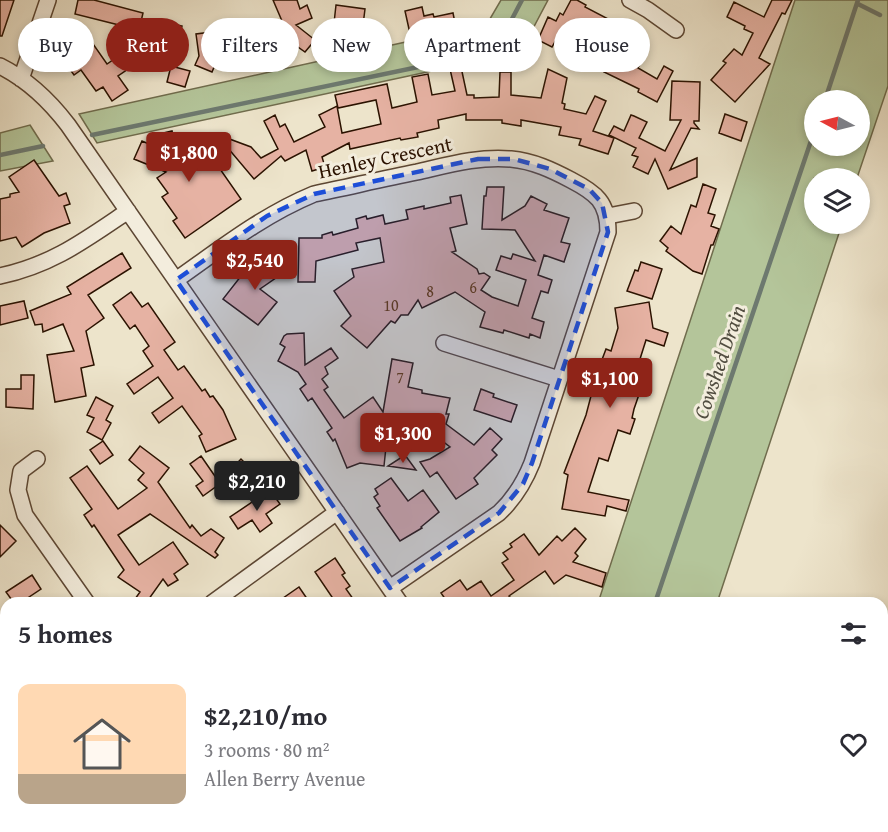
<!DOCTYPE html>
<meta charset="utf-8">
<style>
:root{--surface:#fff;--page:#f2f2f3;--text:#2b2b33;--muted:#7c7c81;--line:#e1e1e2;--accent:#8f2418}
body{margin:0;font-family:"Gentium Book Plus",serif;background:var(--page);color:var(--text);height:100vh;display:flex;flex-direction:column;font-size:22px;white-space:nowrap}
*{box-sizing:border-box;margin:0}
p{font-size:20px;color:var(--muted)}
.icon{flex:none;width:33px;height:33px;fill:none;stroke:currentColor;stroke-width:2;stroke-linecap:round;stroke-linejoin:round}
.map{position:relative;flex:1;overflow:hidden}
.drawer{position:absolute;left:0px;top:597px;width:888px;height:236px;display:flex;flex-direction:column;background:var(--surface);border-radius:18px 18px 0 0;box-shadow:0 3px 9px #0003}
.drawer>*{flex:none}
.guide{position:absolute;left:18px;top:18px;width:852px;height:54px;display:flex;gap:12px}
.needle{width:39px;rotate:277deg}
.fabs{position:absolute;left:804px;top:90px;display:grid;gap:12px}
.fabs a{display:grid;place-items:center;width:66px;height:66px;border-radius:50%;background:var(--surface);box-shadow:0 3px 9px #0003;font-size:30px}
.price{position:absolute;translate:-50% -51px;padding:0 14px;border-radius:6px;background:var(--accent);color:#fff;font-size:20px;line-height:39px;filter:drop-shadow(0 2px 3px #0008)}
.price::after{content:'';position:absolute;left:50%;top:36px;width:18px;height:14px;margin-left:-9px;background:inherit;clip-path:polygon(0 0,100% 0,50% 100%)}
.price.current{background:#222;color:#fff}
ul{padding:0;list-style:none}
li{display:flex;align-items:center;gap:18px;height:150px;padding:0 18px}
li+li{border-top:2px solid var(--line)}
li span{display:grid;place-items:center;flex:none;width:168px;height:120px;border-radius:12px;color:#555}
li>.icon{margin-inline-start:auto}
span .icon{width:72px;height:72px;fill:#fffc;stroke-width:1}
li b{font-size:26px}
h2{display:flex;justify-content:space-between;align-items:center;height:72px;padding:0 18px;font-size:26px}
.chip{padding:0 21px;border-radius:27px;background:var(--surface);box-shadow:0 3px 9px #0003;font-size:21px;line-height:54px}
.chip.current{background:var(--accent);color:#fff}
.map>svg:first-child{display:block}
.green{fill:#b4c59a;stroke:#706c4d;stroke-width:1.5;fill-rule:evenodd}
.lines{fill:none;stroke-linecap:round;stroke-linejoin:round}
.stream{stroke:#6d796f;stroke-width:4.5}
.building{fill:#e6b2a3;stroke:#2b1200;stroke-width:1.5}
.street-casing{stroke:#5c4633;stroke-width:18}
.street{stroke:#f3eddd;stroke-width:15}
.marked{fill:#1d4ed8;fill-opacity:0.2;stroke:#1d4ed8;stroke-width:4.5;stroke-dasharray:12 8;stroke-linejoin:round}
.labels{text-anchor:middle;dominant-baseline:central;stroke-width:6;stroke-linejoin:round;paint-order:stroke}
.number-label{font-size:16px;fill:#5a3a29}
.street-label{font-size:20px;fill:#2b1200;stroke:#f3eddd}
.water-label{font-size:21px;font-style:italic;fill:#524e41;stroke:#f3eddd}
</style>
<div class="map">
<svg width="888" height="832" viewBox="0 0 888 832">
<rect width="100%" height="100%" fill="#ede4cb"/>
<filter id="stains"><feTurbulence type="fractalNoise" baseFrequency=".00333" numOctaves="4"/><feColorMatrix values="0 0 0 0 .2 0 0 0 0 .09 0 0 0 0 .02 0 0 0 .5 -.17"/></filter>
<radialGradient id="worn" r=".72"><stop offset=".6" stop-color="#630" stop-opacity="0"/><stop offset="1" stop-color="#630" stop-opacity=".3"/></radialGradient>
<path class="green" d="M 501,0 L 548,0 L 520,53 L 506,57 L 455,66 L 97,143 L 79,114 L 487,24 Z
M 795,0 L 888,0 L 888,86 L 857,178 L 814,178 L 814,224 L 842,224 L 717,603 L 598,603 ZM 860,100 L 860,146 L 814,146 L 814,100 Z
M 30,125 L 53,161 L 0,171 L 0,133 Z
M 496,826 L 645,826 L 645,827 L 643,832 L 495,832 Z"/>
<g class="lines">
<path class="stream" d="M 858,4 L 880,15
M 825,100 L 858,0
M 92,135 L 495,51 L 522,0
M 0,155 L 43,146
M 655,603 L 814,132
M 577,832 L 579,826"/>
</g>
<path class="building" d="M 0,0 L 14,0 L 2,36 L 0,36 Z
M 78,0 L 94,0 L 143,13 L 139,30 L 75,14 Z
M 273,0 L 297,0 L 300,9 L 307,5 L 312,18 L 296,25 L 315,40 L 305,52 L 291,42 Z
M 571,0 L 577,0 L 586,5 L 585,7 L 614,22 L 605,40 L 607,41 L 606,43 L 627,54 L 633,42 L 647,50 L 638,68 L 657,79 L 664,66 L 673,71 L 657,102 L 638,92 L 639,89 L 604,72 L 608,66 L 556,40 L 552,47 L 538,40 L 548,17 L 556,21 L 560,13 L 563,15 Z
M 772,0 L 792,0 L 785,14 L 782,13 L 759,58 L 770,64 L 735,102 L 711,80 L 726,63 L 723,61 L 734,49 L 742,55 L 753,33 L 744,29 L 745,26 L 727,17 L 734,2 L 764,17 Z
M 336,5 L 365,9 L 363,25 L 356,24 L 352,44 L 332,41 Z
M 422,7 L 424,16 L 433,14 L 434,17 L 453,13 L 456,28 L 411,38 L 405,11 Z
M 169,23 L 182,26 L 172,64 L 146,57 L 118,76 L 128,90 L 112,101 L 103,87 L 96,91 L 81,70 L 74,75 L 64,61 L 91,41 L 107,64 L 146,37 L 164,42 Z
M 254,24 L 258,49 L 271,59 L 264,67 L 226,39 L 212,72 L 195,65 L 199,56 L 196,34 L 236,29 L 236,26 Z
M 171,66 L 190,71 L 185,87 L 167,82 Z
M 461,67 L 467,95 L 474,95 L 474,98 L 499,97 L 500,72 L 511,72 L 511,95 L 541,98 L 548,69 L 567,78 L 562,103 L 565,104 L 564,109 L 586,114 L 595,96 L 606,101 L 593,131 L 614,138 L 608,154 L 579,145 L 581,139 L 559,135 L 561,127 L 521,120 L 521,126 L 502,123 L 502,120 L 466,120 L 466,114 L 438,120 L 439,128 L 417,133 L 418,137 L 401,140 L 400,138 L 350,149 L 349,143 L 322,157 L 325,167 L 312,171 L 306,150 L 285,161 L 281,156 L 254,179 L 216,134 L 251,147 L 261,158 L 278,149 L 264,121 L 275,115 L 280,127 L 285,124 L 294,142 L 325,127 L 319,115 L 337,106 L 342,133 L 381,124 L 376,100 L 338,108 L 335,95 L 387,84 L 392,108 L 417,102 L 412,77 L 428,74 L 432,95 L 455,91 L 450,69 Z
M 672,81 L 700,82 L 699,121 L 694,121 L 694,123 L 699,129 L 691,128 L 670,170 L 697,158 L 697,177 L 668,189 L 655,159 L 648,174 L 633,167 L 638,157 L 632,155 L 636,148 L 609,135 L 614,126 L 624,131 L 631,115 L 634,116 L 647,122 L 639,138 L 665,151 L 681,120 L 670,120 Z
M 725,114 L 747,122 L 741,141 L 719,133 Z
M 172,131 L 178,158 L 197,144 L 199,146 L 204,146 L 241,199 L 185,238 L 173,221 L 177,218 L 162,197 L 168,193 L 157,178 L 166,172 L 134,159 L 142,141 L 163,150 L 159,134 Z
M 34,160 L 59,196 L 66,193 L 70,204 L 64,206 L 70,223 L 44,233 L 22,247 L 16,237 L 0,241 L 0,199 L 10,197 L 10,194 L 19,192 L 9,177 Z
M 703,184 L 716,189 L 708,213 L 715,215 L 711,226 L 719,229 L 713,245 L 711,245 L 702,274 L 693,271 L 666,251 L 668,248 L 660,241 L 671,226 L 681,234 L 691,205 L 696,207 Z
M 487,187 L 504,187 L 502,220 L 525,206 L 531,196 L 547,204 L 544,210 L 569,218 L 561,242 L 570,244 L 564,262 L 544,255 L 538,275 L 552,280 L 548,293 L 541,291 L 532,318 L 544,322 L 540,338 L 530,334 L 529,338 L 504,330 L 503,333 L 480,327 L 485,312 L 455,292 L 422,308 L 418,300 L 408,315 L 401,315 L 395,323 L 391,321 L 367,348 L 341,326 L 351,316 L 334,291 L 354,277 L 352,269 L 384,262 L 380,238 L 356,243 L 358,250 L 316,261 L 315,282 L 298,282 L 299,238 L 322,238 L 322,235 L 332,232 L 333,235 L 358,228 L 356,219 L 366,216 L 367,219 L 383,215 L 385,224 L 408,219 L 406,210 L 424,206 L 424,209 L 451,203 L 450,197 L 461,195 L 467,224 L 450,228 L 456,251 L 452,252 L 477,269 L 479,274 L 484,273 L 490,277 L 481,290 L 492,297 L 518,306 L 526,280 L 496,270 L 501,256 L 511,259 L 513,254 L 535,261 L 515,230 L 482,229 L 484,196 L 486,196 Z
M 122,253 L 131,268 L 88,295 L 104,318 L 86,331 L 94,365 L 81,368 L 86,396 L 55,402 L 47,355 L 74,351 L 63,324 L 43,332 L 42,324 L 35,325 L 30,311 L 71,294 L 67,287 Z
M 271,256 L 283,273 L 260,289 L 277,302 L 258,325 L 223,299 L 241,276 Z
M 641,262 L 662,269 L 652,299 L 627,291 L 635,270 L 638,271 Z
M 131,292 L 142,307 L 148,303 L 175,342 L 164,350 L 178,370 L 184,366 L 202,391 L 205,389 L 210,397 L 213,396 L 223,410 L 236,439 L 206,452 L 199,436 L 202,434 L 182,406 L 159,423 L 152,413 L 173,398 L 158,377 L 134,394 L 127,384 L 153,366 L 143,351 L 149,346 L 135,325 L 130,329 L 113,305 Z
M 24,301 L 28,318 L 0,325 L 0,306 Z
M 649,302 L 653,328 L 668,333 L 664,346 L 646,340 L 634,378 L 644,380 L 634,409 L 632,418 L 635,419 L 630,434 L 618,430 L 608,461 L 599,458 L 588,492 L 629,500 L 626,511 L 607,506 L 605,516 L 562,509 L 568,475 L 564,473 L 586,415 L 597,373 L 606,349 L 611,351 L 618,328 L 615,308 Z
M 304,333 L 305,365 L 331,348 L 338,358 L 325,367 L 328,374 L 322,379 L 328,387 L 324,390 L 344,418 L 373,397 L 383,412 L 392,359 L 413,363 L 408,387 L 422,390 L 422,393 L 450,398 L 446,414 L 449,414 L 446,424 L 474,445 L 490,428 L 502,439 L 492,450 L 497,455 L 474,478 L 478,484 L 456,499 L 437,472 L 430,477 L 420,462 L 430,459 L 450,447 L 433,434 L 435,428 L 396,420 L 364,445 L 386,447 L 384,466 L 360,463 L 347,468 L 335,439 L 333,441 L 327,432 L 332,428 L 312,398 L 308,401 L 300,389 L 306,384 L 298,372 L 278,361 L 285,347 L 280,344 L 284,336 L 287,334 Z
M 21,375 L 34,375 L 33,409 L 6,407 L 6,389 L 21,389 Z
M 481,389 L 494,394 L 493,397 L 517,405 L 511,422 L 474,410 Z
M 96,397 L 113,406 L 106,420 L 111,423 L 102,440 L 87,432 L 94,418 L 87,415 Z
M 103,441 L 113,455 L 100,464 L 90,450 Z
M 140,446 L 169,468 L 158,482 L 190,528 L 192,525 L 201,536 L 211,529 L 224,538 L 215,552 L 218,555 L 215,558 L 150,514 L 118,535 L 139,565 L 173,542 L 188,564 L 174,574 L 178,580 L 168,586 L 163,579 L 146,603 L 141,603 L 135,599 L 140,592 L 118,577 L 124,570 L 94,525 L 92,527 L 84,515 L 92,509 L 70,478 L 87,466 L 118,509 L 147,488 L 138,480 L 144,473 L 129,460 Z
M 405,455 L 416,470 L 388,466 Z
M 201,456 L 219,482 L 241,459 L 254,472 L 229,498 L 217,486 L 203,496 L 196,486 L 203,481 L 190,464 Z
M 391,478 L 408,501 L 423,490 L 439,512 L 421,527 L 422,528 L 400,541 L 377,508 L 380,506 L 374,497 L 378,494 L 375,489 Z
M 270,490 L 280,504 L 266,514 L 272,523 L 260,532 L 252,520 L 238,529 L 230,517 Z
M 0,525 L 16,541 L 0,557 Z
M 575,528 L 586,539 L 575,553 L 578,556 L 573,562 L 606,573 L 602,587 L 566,575 L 554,584 L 545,571 L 509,596 L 511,598 L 504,603 L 448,603 L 441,593 L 460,580 L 467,590 L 481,581 L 491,596 L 514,580 L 502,563 L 508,559 L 503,553 L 512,547 L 510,544 L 524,534 L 539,555 L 557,536 L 562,541 Z
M 335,558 L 345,573 L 342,575 L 350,586 L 346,589 L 356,603 L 336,603 L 315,572 Z
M 32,575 L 41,589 L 20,603 L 14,603 L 6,592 Z
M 299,587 L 310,603 L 276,603 Z"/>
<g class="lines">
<defs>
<path id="street" d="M 630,0 L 648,10 L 676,30
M 0,66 C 28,80 49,100 68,125 L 400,603
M 21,79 L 48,0
M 608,216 L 634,211
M 0,276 C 52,265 85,240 128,211
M 176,280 C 220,249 263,215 314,194 C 348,187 382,179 417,172 C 448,165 479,156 511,159 C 533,161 552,170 571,180 C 596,193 608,202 608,232 L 532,463 C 524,483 515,498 499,513 L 390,588
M 444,343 L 559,379
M 37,459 L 21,471 L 18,490 L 25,515 L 87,603
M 212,603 L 337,512
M 0,746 L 6,742
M 117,826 L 121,832
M 218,832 L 226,826
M 478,832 L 479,826"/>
</defs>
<use href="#street" class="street-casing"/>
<use href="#street" class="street"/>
</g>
<path class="marked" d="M 478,159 L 514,159 L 550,169 L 589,189 L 602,203 L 608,232 L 532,463 L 523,484 L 499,513 L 390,588 L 176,280 L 267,216 L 314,194 Z"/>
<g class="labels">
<g class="number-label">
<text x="473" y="287">6</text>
<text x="430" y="291">8</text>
<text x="391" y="305">10</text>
<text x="400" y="377">7</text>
</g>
<g class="street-label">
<text transform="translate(385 157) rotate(-12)">Henley Crescent</text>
</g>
<g class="water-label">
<text transform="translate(719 362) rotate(-71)">Cowshed Drain</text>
</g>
</g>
<rect width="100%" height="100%" filter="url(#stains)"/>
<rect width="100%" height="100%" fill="url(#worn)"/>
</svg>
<div class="fabs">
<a><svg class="needle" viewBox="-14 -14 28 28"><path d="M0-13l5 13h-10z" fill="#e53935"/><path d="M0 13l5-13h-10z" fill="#7c7c81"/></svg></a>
<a><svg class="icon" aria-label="layers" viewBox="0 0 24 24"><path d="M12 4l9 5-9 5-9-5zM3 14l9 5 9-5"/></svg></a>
</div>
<b class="price" style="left:189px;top:183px">$1,800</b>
<b class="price" style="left:255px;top:291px">$2,540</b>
<b class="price" style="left:610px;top:409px">$1,100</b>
<b class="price" style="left:403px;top:464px">$1,300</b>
<b class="price current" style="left:257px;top:512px">$2,210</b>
<div class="guide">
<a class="chip">Buy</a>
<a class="chip current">Rent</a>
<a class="chip">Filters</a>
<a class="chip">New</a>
<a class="chip">Apartment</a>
<a class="chip">House</a>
</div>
<section class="drawer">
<h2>5 homes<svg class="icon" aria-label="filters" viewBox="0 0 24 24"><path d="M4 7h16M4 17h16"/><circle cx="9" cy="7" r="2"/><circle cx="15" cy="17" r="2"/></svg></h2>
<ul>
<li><span style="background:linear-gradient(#ffd9b3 75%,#b9a48a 0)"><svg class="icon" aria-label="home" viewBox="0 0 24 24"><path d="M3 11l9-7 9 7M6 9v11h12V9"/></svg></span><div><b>$2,210/mo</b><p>3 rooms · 80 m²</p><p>Allen Berry Avenue</p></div><svg class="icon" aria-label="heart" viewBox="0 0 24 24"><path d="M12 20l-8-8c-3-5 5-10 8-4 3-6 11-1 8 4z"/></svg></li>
</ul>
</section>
</div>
